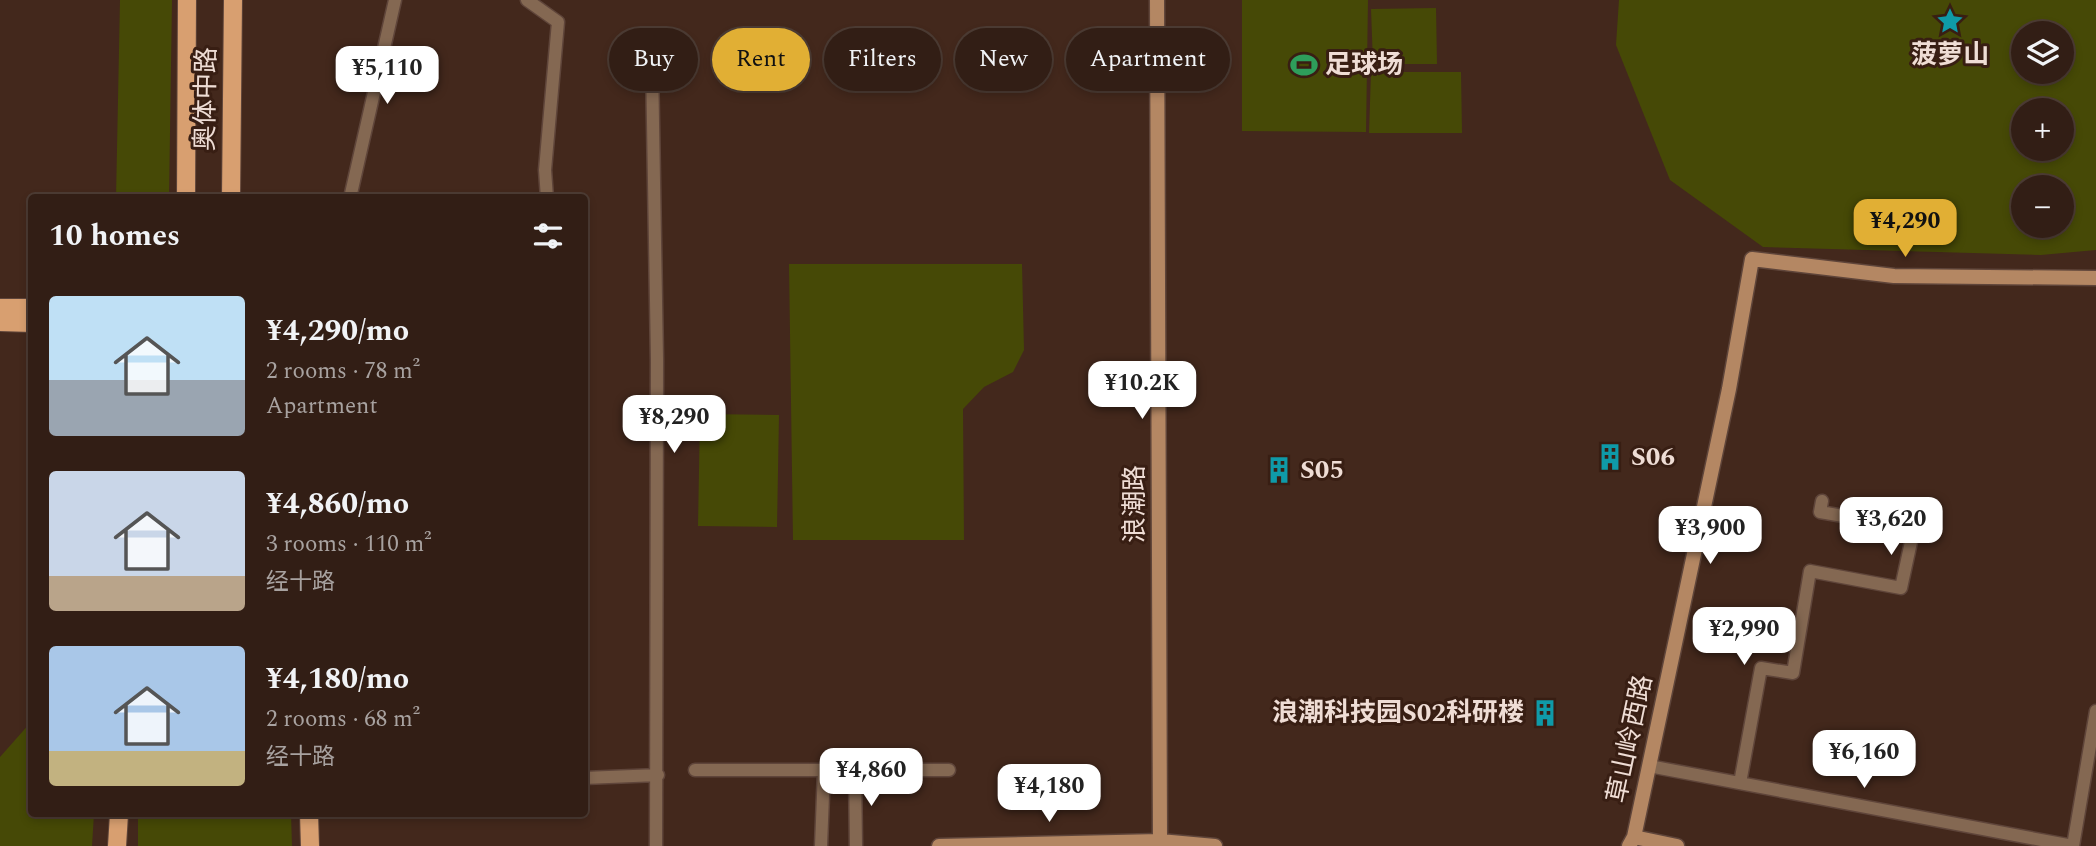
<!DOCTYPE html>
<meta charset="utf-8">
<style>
:root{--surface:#321e15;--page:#3d2b22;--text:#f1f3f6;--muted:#a8a2a0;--line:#4d3c34;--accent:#e1af34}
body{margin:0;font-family:Spectral,"Noto Sans SC",serif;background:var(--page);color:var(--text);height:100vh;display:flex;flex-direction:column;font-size:26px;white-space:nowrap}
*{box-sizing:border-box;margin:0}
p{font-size:23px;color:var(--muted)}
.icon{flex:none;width:38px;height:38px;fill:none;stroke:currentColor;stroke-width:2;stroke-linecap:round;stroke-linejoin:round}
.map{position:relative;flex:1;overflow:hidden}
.side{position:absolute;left:28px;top:194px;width:560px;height:623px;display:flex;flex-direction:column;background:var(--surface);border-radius:7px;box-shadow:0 4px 10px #0003,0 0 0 2px var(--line)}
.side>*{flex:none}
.top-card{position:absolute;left:609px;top:28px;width:665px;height:63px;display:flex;gap:14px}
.buttons{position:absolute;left:2011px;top:21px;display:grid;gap:14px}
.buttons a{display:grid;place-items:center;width:63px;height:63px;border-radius:50%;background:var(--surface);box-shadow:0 4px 10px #0003,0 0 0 2px var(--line);font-size:35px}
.price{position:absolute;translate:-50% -60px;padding:0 16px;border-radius:14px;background:#fff;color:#222;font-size:23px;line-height:46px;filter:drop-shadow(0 2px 4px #0008)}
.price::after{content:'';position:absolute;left:50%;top:42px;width:21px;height:16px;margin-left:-10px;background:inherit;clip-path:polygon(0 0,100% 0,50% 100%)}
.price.selected{background:var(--accent);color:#111}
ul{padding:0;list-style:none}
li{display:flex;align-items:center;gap:21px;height:175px;padding:0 21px}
li span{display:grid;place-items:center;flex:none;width:196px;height:140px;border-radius:7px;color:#555}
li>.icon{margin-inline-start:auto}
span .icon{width:84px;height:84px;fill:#fffc;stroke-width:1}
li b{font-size:30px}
h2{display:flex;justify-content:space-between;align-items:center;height:84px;padding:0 21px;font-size:30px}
.chip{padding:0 24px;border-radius:32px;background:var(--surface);box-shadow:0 4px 10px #0003,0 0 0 2px var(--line);font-size:24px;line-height:63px}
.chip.selected{background:var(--accent);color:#111}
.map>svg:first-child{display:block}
.green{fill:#464906;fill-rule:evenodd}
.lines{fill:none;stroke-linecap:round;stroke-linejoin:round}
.street-casing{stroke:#5f453a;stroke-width:15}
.secondary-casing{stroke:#5f453a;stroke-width:17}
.primary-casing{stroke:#5f453a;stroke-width:20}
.street{stroke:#846852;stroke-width:12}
.secondary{stroke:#b48763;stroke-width:14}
.primary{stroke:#d89f70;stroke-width:18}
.labels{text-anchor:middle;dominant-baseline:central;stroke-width:6;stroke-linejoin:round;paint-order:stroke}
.poi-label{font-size:26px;font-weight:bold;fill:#efddd5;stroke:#381e13;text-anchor:start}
.street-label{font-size:26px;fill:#efddd5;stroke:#381e13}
</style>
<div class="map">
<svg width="2096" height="846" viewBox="0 0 2096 846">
<rect width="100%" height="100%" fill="#43281c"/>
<path class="green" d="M 120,0 L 172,0 L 169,198 L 116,198 Z
M 1242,0 L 1368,0 L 1366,132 L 1242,131 Z
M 1619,0 L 2096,0 L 2096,250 L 2041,255 L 1763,247 L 1670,180 L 1616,45 ZM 2023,33 L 2062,33 L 2062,72 L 2023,72 ZM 2023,110 L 2062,110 L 2062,149 L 2023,149 ZM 2023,187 L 2062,187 L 2062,226 L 2023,226 Z
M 1436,8 L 1437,64 L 1373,64 L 1371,9 Z
M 1371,72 L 1461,72 L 1462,133 L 1369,133 Z
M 789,264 L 1022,264 L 1024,350 L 1013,372 L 984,387 L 963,409 L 964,540 L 793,540 Z
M 700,414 L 779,415 L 777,527 L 698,526 Z
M 31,722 L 32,814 L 94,814 L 92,846 L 0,846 L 0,757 Z
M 138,814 L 291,814 L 292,846 L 138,846 Z"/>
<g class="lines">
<defs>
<path id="street" d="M 527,0 L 558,22 L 545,170 L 547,198
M 652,63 L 657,360 L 656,846
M 350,198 L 395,0
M 1649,766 L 2073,846 L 2096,711
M 695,770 L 949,770
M 855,770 L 856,846
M 584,778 L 658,775
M 1740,783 L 1761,668 L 1793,673 L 1810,571 L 1901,588 L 1914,528 L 1820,512 L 1822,501
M 821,846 L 824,770"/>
<path id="secondary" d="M 1157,0 L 1160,841
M 1634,837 L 1677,846
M 939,846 L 1160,841 L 1215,846
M 1629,846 L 1634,837 L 1729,389 L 1752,259 L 1894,276 L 2096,278"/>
<path id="primary" d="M 186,198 L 187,0
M 231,198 L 233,0
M 0,308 L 32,308
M 0,322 L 32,323
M 309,814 L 310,846
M 117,846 L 119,814"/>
</defs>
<use href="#street" class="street-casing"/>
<use href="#secondary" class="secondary-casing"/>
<use href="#primary" class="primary-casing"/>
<use href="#street" class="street"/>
<use href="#secondary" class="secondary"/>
<use href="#primary" class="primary"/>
</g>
<defs>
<symbol id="sight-bare" viewBox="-9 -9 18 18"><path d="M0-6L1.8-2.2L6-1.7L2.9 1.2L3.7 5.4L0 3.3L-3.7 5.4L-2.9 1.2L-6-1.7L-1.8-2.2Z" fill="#0f9aa8" stroke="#381e13" stroke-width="2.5" paint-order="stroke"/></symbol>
<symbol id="stadium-bare" viewBox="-9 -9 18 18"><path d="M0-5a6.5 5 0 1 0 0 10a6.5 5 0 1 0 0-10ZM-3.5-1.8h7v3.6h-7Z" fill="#2e9e5b" stroke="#381e13" stroke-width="2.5" paint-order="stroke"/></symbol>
<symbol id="building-bare" viewBox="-9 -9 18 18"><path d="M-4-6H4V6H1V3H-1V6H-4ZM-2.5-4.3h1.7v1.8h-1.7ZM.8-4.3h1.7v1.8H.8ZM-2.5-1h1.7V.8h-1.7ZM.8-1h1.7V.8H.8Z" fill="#0f9aa8" stroke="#381e13" stroke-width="2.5" paint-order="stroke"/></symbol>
</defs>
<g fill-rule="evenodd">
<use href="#sight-bare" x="1931" y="2" width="38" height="38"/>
<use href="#stadium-bare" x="1285" y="46" width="38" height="38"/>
<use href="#building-bare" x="1591" y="438" width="38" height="38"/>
<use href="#building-bare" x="1260" y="451" width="38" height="38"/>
<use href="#building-bare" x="1526" y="694" width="38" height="38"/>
</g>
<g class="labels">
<g class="poi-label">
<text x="1950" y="55" text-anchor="middle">菠萝山</text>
<text x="1325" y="65">足球场</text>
<text x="1631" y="457">S06</text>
<text x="1300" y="470">S05</text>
<text x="1524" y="713" text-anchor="end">浪潮科技园S02科研楼</text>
</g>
<g class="street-label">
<text transform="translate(206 99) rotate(-89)">奥体中路</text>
<text transform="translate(1135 504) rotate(-90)">浪潮路</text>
<text transform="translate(1630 739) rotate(-78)">草山岭西路</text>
</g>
</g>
</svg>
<div class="buttons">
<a><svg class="icon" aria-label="layers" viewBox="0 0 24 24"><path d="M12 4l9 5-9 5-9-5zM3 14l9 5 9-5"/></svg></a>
<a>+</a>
<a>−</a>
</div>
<b class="price" style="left:387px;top:106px">¥5,110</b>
<b class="price selected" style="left:1905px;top:259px">¥4,290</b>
<b class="price" style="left:1142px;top:421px">¥10.2K</b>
<b class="price" style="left:674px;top:455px">¥8,290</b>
<b class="price" style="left:1891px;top:557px">¥3,620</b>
<b class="price" style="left:1710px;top:566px">¥3,900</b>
<b class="price" style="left:1744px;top:667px">¥2,990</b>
<b class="price" style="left:1864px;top:790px">¥6,160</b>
<b class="price" style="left:871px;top:808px">¥4,860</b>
<b class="price" style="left:1049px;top:824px">¥4,180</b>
<div class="top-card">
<a class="chip">Buy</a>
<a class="chip selected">Rent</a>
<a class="chip">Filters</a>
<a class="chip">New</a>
<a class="chip">Apartment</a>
</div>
<section class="side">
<h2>10 homes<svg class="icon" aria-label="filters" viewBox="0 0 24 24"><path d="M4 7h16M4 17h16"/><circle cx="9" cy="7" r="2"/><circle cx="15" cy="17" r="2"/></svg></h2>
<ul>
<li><span style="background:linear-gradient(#bfe0f5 60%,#9aa5b1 0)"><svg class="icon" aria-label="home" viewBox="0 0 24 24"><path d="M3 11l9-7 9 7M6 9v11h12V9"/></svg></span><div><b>¥4,290/mo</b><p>2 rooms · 78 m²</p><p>Apartment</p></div></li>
<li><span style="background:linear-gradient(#c9d6e8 75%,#b9a48a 0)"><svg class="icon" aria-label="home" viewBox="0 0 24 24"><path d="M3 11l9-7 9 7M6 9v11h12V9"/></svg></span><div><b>¥4,860/mo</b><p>3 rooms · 110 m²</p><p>经十路</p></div></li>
<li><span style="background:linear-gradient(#a9c7e8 75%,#c2b280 0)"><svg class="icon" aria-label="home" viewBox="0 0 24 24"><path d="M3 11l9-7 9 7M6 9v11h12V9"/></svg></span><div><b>¥4,180/mo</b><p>2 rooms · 68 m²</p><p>经十路</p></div></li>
</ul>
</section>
</div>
